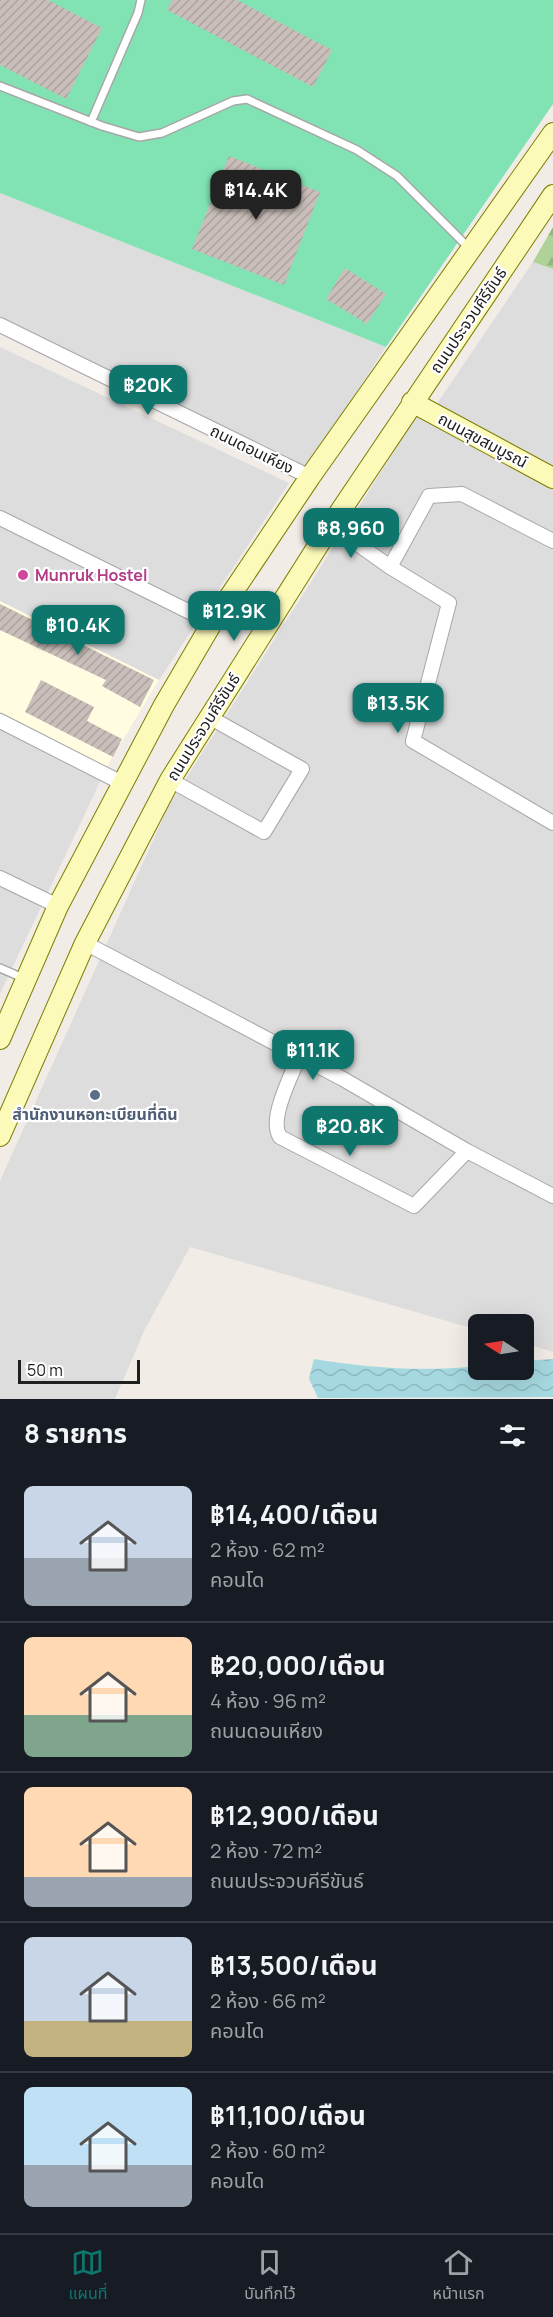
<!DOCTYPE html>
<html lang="th">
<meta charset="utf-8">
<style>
:root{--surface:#171b24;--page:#242831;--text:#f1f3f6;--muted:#9ea1a6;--line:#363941;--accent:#0f766e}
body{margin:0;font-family:Manrope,"Noto Sans Thai",sans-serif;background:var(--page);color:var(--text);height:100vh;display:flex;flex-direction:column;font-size:22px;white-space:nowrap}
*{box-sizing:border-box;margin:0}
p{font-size:20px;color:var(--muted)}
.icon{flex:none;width:33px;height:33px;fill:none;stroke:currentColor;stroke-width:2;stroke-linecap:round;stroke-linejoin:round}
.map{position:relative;height:1399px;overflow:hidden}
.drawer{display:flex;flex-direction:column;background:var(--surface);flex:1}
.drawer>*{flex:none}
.needle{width:39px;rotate:282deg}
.buttons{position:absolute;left:468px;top:1314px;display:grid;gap:12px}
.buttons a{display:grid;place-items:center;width:66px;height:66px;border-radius:9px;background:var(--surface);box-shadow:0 6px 24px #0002;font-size:30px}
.scale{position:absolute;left:18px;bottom:15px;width:122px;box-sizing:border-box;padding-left:6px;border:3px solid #202020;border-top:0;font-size:16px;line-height:21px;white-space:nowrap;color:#202020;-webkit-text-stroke:4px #fff;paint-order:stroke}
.price{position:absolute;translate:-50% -51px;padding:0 14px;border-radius:12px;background:var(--accent);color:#fff;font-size:20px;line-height:39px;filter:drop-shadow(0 2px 3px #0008)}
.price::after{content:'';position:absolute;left:50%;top:36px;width:18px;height:14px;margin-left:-9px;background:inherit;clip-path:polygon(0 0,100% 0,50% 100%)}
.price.current{background:#222;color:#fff}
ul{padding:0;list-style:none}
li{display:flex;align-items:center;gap:18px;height:150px;padding:0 24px}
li+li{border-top:2px solid var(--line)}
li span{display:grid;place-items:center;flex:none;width:168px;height:120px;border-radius:9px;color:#555}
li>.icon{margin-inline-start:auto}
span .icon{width:72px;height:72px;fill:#fffc;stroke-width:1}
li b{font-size:26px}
h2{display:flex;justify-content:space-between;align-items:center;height:72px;padding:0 24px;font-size:26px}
.tab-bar{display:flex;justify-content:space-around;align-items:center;height:84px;border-top:2px solid var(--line);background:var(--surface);font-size:16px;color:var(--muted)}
.tab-bar a{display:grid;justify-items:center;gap:3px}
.tab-bar .current{color:var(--accent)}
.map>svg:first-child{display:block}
.residential{fill:#dedddd}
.education{fill:#fffce1}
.forest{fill:url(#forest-firs)}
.pitch{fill:#81e3b4}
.water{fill:url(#water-waves)}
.building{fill:url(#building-hatch)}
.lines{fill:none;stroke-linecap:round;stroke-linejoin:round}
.lane-casing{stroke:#a7a7a7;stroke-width:10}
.street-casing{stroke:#a7a7a7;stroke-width:16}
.secondary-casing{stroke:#7c7e00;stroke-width:22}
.lane{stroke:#fff;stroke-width:7}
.street{stroke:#fff;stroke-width:14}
.secondary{stroke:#fcfab9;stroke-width:20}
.hotel-dot{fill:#d1479c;stroke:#fff;stroke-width:2}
.service-dot{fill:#5c6f8a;stroke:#fff;stroke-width:2}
.labels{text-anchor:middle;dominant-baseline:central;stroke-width:4.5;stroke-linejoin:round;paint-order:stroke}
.street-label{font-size:16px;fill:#202020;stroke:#fff}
.hotel-label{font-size:16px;font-weight:bold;fill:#b23c85;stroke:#fff;text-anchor:start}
.service-label{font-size:16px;font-weight:bold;fill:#4e5e75;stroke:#fff}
</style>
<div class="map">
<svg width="553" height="1399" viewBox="0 0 553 1399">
<defs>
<pattern id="forest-firs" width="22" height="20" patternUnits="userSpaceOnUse" patternTransform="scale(1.5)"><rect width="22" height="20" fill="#afd299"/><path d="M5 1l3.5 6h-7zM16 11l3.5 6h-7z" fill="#96b484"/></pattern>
<pattern id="water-waves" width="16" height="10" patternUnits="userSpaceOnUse" patternTransform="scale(1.5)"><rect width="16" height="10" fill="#a5d8e0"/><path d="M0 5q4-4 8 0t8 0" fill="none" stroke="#8eb9c0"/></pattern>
<pattern id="building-hatch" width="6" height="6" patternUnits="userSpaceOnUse" patternTransform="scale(1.5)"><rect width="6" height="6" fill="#c9beb9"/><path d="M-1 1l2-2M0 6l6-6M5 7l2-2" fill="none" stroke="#aca39f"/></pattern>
</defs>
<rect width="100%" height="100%" fill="#f1ece6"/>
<path class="residential" d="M 0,193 L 386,347 L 306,470 L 0,317 Z
M 533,262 L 553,269 L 553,468 L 436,405 Z
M 0,347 L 289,483 L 159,680 L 107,767 L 0,994 Z
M 416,417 L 553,489 L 553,1352 L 524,1343 L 524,1324 L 478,1324 L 478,1330 L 190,1247 L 145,1329 L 115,1399 L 0,1399 L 0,1181 L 169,805 Z"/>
<path class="education" d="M 0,601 L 159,680 L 107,767 L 0,712 Z"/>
<path class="forest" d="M 553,227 L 553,269 L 533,262 Z"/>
<path class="pitch" d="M 0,0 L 553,0 L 553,104 L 386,347 L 0,193 Z"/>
<path class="water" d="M 314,1359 C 369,1368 423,1372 478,1366 L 478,1370 L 524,1370 L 524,1361 L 553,1359 L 553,1397 L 318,1398 L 309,1379 Z"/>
<path class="building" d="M 0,0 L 48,0 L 102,28 L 66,99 L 0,65 Z
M 172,0 L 237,0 L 332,50 L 313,87 L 167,10 Z
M 229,156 L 320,192 L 284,285 L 192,249 Z
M 345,268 L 386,294 L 367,324 L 326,299 Z
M 0,604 L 154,680 L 140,707 L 102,686 L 106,680 L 0,630 Z
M 41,680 L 94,707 L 87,721 L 122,739 L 113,757 L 25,712 Z"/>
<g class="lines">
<defs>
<path id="lane" d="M 0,86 L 102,126 L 139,137 L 162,133 L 233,101 L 247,99 L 357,150 L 397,176 L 469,248
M 91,122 L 138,13 L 141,0
M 0,968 L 23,978"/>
<path id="street" d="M 0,325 L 310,477
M 0,518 L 212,623
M 331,525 L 390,567 L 449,603 L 413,741 L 553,823
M 390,567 L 429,496 L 462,494 L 553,541
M 0,721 L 122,783
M 170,780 L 264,832 L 302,769 L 209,717
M 0,878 L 58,906
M 85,943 L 343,1079 L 467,1151 L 553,1196
M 299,1056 C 292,1075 268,1119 280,1137 L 414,1206 L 467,1151"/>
<path id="secondary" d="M 412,402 L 553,478
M 0,1039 L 58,906 L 164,705 L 212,623 L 310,477 L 553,133
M 0,1136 L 85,943 L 170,780 L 331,525 L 553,195"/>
</defs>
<use href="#lane" class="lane-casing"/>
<use href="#street" class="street-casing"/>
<use href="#secondary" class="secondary-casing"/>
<use href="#lane" class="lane"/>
<use href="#street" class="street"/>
<use href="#secondary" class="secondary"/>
</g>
<circle class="hotel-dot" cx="23" cy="575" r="6"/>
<circle class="service-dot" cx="95" cy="1095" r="6"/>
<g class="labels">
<g class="street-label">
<text transform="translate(468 320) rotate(-56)">ถนนประจวบคีรีขันธ์</text>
<text transform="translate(483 440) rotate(28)">ถนนสุขสมบูรณ์</text>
<text transform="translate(252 449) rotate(26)">ถนนดอนเหียง</text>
<text transform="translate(203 727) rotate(-58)">ถนนประจวบคีรีขันธ์</text>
</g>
<g class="hotel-label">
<text x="35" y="575">Munruk Hostel</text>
</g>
<g class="service-label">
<text x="95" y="1114">สำนักงานหอทะเบียนที่ดิน</text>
</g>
</g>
</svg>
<div class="buttons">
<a><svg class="needle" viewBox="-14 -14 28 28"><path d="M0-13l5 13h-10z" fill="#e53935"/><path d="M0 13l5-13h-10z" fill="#9ea1a6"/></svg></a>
</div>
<div class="scale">50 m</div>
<b class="price current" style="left:256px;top:221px">฿14.4K</b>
<b class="price" style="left:148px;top:416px">฿20K</b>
<b class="price" style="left:351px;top:559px">฿8,960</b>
<b class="price" style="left:234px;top:642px">฿12.9K</b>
<b class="price" style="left:78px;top:656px">฿10.4K</b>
<b class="price" style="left:398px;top:734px">฿13.5K</b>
<b class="price" style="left:313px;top:1081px">฿11.1K</b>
<b class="price" style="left:350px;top:1157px">฿20.8K</b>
</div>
<section class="drawer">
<h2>8 รายการ<svg class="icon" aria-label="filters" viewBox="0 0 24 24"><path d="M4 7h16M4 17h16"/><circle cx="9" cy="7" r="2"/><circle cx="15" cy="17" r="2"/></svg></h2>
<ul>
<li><span style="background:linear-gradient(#c9d6e8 60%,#9aa5b1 0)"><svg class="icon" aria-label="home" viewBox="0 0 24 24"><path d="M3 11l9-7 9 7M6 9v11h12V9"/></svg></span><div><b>฿14,400/เดือน</b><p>2 ห้อง · 62 m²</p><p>คอนโด</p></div></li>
<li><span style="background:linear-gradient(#ffd9b3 65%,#7fa58c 0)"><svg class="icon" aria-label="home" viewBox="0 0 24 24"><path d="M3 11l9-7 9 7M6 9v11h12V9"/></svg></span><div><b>฿20,000/เดือน</b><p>4 ห้อง · 96 m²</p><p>ถนนดอนเหียง</p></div></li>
<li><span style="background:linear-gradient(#ffd9b3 75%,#9aa5b1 0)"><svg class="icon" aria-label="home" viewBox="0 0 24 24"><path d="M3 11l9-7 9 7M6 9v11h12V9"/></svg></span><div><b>฿12,900/เดือน</b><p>2 ห้อง · 72 m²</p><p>ถนนประจวบคีรีขันธ์</p></div></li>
<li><span style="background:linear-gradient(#c9d6e8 70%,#c2b280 0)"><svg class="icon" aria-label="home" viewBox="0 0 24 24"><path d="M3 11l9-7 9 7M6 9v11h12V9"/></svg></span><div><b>฿13,500/เดือน</b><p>2 ห้อง · 66 m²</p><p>คอนโด</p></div></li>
<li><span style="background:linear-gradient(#bfe0f5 65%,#9aa5b1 0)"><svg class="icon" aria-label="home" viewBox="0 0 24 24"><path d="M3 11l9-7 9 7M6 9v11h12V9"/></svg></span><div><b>฿11,100/เดือน</b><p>2 ห้อง · 60 m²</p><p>คอนโด</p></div></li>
</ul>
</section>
<nav class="tab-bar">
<a class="current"><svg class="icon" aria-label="map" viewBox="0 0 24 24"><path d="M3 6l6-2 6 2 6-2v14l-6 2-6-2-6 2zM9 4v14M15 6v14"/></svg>แผนที่</a>
<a><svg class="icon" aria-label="saved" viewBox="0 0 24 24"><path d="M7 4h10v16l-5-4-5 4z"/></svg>บันทึกไว้</a>
<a><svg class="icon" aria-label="home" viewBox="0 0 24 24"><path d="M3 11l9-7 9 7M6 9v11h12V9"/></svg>หน้าแรก</a>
</nav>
